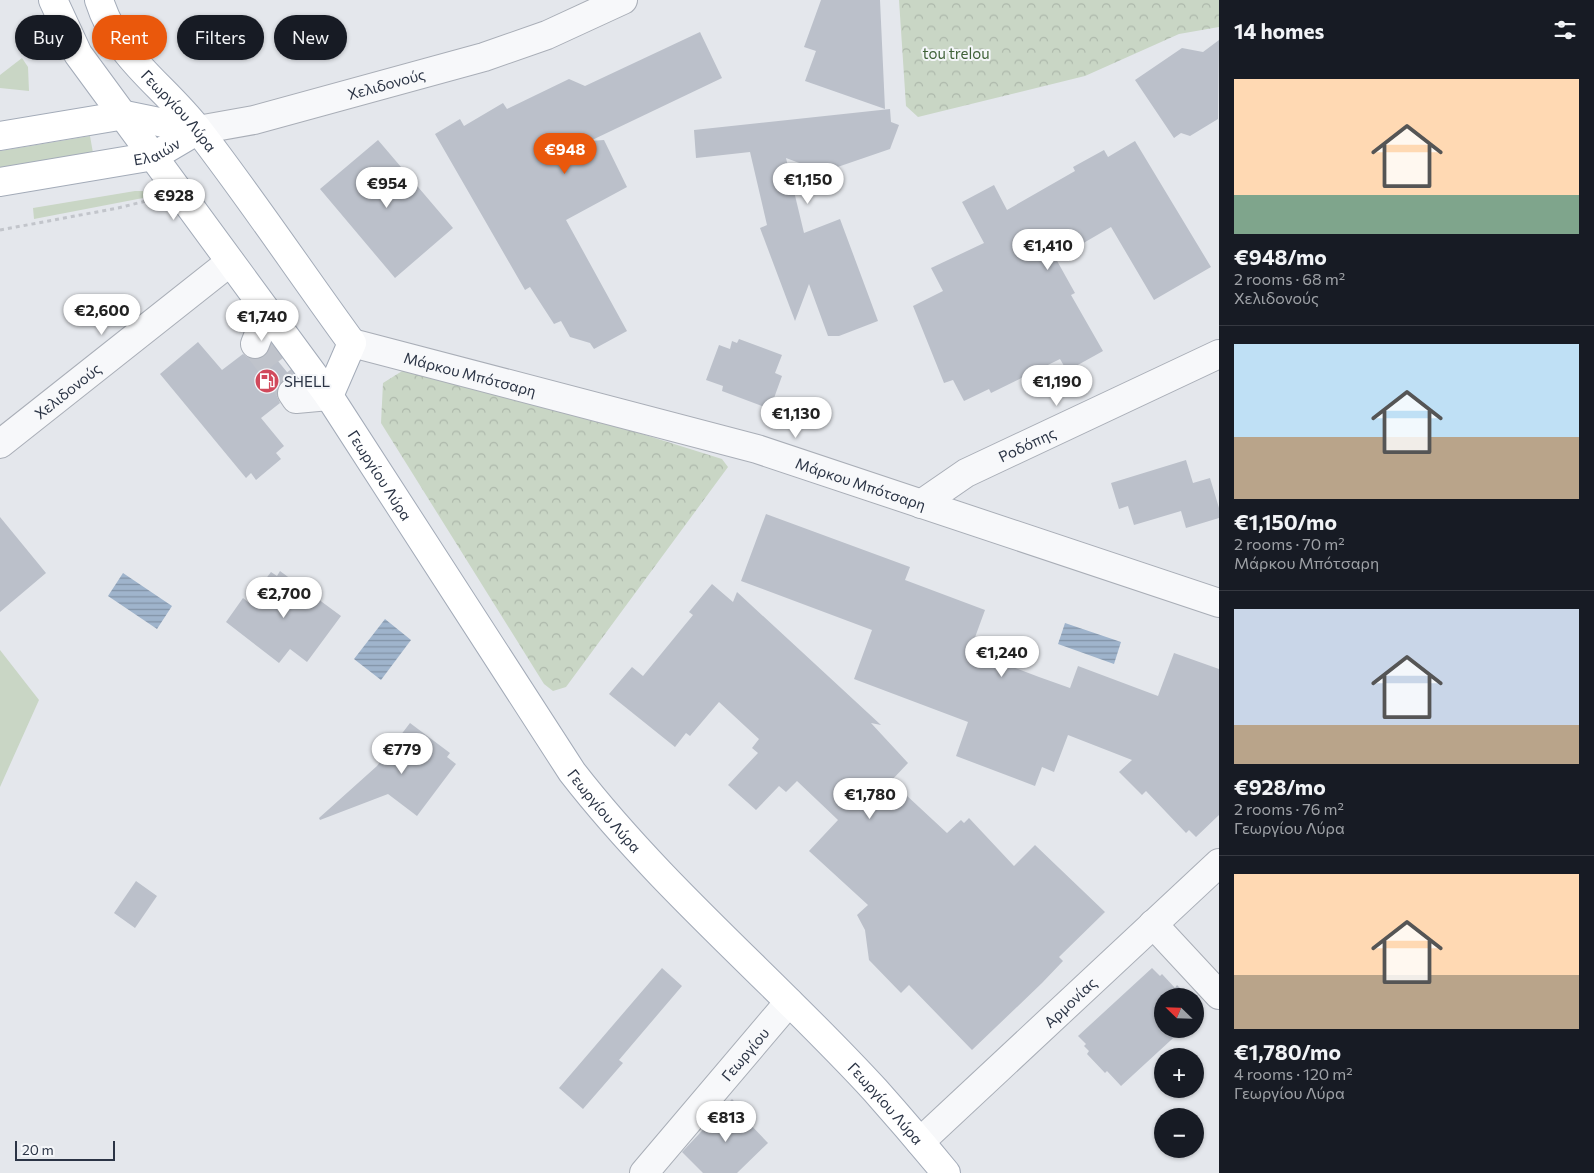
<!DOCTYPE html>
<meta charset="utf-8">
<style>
:root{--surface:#171b24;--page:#20242c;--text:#f1f3f6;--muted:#9ea1a6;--line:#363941;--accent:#ea580c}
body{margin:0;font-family:Commissioner,sans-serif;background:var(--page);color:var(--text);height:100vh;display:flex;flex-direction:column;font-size:19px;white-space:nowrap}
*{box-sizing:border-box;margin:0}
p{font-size:16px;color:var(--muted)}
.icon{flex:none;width:28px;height:28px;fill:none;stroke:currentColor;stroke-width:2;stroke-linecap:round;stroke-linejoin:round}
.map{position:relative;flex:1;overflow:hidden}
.sheet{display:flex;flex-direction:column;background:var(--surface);width:375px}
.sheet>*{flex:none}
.banner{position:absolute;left:15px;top:15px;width:475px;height:45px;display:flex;gap:10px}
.needle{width:32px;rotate:293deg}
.fabs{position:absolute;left:1154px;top:988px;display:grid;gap:10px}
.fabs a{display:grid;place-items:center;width:50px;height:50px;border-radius:50%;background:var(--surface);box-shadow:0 1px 4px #0004;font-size:25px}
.scale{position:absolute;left:15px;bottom:12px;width:100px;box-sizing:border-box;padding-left:5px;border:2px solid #2b3445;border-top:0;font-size:14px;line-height:18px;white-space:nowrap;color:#2b3445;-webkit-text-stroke:4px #f4f6f9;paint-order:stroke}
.price{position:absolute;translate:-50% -42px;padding:0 11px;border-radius:18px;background:#fff;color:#222;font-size:16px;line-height:32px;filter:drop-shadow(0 1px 2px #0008)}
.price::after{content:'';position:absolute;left:50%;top:30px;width:15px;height:11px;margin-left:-8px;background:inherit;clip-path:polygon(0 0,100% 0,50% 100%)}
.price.selected{background:var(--accent);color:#fff}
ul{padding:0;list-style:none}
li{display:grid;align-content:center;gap:10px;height:265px;padding:0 15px}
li+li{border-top:1px solid var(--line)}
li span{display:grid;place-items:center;height:155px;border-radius:0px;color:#555}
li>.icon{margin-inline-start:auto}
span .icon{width:90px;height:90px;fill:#fffc;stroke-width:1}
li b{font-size:21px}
h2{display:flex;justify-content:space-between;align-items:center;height:60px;padding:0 15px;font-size:21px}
.pill{padding:0 18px;border-radius:22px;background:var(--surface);box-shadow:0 1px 4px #0004;font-size:18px;line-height:45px}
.pill.selected{background:var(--accent);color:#fff}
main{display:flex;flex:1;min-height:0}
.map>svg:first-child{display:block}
.green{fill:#c9d6c5}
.forest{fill:url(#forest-crowns)}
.water{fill:url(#water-rules)}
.building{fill:#bbc0ca}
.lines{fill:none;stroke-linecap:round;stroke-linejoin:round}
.minor-tunnel{stroke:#bfc3cb;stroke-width:28;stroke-dasharray:28 14;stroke-linecap:butt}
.minor-casing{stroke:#a9aeb7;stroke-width:30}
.major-casing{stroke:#a3abb8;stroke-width:30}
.path{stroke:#c2c5cb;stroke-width:3;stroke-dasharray:4 4;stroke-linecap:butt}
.minor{stroke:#f7f8fa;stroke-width:28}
.major{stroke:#fff;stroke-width:28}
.labels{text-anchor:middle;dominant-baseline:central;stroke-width:4;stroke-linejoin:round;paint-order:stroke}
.park-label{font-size:15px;fill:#3f6138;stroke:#f4f6f9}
.street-label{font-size:15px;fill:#2b3445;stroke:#f4f6f9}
.poi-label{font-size:15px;fill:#2b3445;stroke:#f4f6f9;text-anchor:start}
</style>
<main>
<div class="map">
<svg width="1219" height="1173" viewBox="0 0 1219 1173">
<defs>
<pattern id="forest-crowns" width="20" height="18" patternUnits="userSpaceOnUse" patternTransform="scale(1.25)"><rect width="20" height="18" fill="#c9d6c5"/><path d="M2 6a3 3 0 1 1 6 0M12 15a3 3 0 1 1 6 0" fill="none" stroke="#adb8ab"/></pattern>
<pattern id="water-rules" width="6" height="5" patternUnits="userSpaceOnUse" patternTransform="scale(1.25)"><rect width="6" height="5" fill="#9fb4cc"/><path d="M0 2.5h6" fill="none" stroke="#8293a7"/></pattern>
</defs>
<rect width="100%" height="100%" fill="#e4e7ec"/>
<path class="green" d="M 22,58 L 28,67 L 29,91 L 0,88 L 0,75 Z
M 90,136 L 93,153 L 0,168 L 0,151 Z
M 135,191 L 143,191 L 146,194 L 143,198 L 34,219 L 33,208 Z
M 0,650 L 39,700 L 0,787 Z"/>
<path class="forest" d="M 899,0 L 1219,0 L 1219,27 L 1179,34 L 1085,76 L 918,117 L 906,106 Z
M 415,363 L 722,459 L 728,467 L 566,687 L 553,691 L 544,684 L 381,423 L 383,383 Z"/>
<path class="water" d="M 123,573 L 172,606 L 157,629 L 108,596 Z
M 385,619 L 411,640 L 381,680 L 354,659 Z
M 1065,623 L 1121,642 L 1114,664 L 1058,644 Z"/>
<path class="building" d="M 821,0 L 880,0 L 885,109 L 805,81 L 816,51 L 804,47 Z
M 700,32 L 722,78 L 590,141 L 604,140 L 627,187 L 566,220 L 627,331 L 594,349 L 590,343 L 570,337 L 561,321 L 554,324 L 530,287 L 525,290 L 435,134 L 460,119 L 464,126 L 503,103 L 507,109 L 569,79 L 585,86 Z
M 1219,40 L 1218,119 L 1190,136 L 1181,133 L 1174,138 L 1135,80 L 1182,48 L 1203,52 Z
M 890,109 L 891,122 L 899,125 L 890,149 L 823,172 L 786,158 L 804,233 L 840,219 L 878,321 L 839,336 L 828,336 L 809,284 L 795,321 L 760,228 L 767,225 L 750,152 L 696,158 L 694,130 Z
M 378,140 L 453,228 L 395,278 L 320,189 Z
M 1135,141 L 1211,267 L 1154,300 L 1111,227 L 1056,259 L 1075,293 L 1071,295 L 1103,351 L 1067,371 L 1060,359 L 991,393 L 989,389 L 964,401 L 953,380 L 944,383 L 913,306 L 943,291 L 931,268 L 984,243 L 962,202 L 994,185 L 1007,210 L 1075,171 L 1073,167 L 1104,150 L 1108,157 Z
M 739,339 L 782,355 L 775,373 L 782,376 L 770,409 L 722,391 L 723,386 L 706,380 L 719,345 L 730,349 L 732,341 L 737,343 Z
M 198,342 L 222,370 L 243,354 L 249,358 L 257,359 L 264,356 L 269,350 L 291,377 L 283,380 L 278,387 L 276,394 L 280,403 L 261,418 L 284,446 L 276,453 L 281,459 L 256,480 L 251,473 L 246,478 L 160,374 Z
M 1186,460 L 1193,483 L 1210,478 L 1219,508 L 1219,518 L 1186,528 L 1181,511 L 1134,525 L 1128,506 L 1119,509 L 1111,483 Z
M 766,514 L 910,567 L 905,580 L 985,610 L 970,651 L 1039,677 L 1070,688 L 1078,666 L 1158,696 L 1174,653 L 1219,669 L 1219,815 L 1196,837 L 1189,830 L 1186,833 L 1146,791 L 1142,795 L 1119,772 L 1132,760 L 1068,735 L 1054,772 L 1042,767 L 1035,786 L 956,756 L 968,722 L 854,679 L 872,630 L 741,581 Z
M 0,517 L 46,573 L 0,612 Z
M 280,571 L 341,616 L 307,662 L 290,649 L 279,663 L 226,622 L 243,598 L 248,602 L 271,572 L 277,576 Z
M 712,584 L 733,602 L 737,592 L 881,725 L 871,723 L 908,763 L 891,781 L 947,833 L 961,820 L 964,823 L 969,818 L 1014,866 L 1035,845 L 1105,912 L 1059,957 L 1063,961 L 1042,983 L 972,1050 L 909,985 L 901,993 L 869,960 L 865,930 L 857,915 L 868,905 L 809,851 L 838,820 L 797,781 L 786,792 L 779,786 L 756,810 L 728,785 L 758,753 L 752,748 L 759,739 L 719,702 L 690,736 L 686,733 L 675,747 L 609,694 L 632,667 L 643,676 L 693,615 L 689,612 Z
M 410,723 L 450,753 L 447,757 L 456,764 L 417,816 L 388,794 L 320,820 L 319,818 L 377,766 Z
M 136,881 L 157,896 L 135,928 L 114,913 Z
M 662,968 L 682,986 L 619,1060 L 623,1063 L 583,1109 L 559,1088 Z
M 1152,968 L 1160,976 L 1162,974 L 1175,988 L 1177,985 L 1188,996 L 1162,996 L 1162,1029 L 1183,1029 L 1121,1086 L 1107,1071 L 1105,1073 L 1087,1054 L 1089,1051 L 1084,1046 L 1086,1044 L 1078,1036 Z
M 732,1099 L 750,1118 L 747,1121 L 768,1143 L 737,1173 L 703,1173 L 682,1152 Z"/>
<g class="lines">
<path class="minor-tunnel" d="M 255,344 L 292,393"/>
<defs>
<g id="minor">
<path id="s1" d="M 198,130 L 254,120 L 484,57 L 547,35 L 623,0"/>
<path id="s2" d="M 352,343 L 757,449 L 1219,603"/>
<path d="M 255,344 L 267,313"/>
<path d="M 292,393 L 296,399 L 329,396"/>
<path id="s3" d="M 0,444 L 230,262"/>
<path id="s4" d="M 921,504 L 966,473 L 1219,354"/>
<path d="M 1153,924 L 1219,995"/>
<path id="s5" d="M 920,1142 L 1219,863"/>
<path id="s6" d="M 644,1173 L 789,1002"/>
</g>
<g id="major">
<path id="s7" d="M 53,0 L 78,54 L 329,396 L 572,772 C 662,888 776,982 875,1090 C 899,1117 923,1145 946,1173"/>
<path id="s8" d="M 99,0 C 118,60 163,84 199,131 C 252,200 301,273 352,343 L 329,396"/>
<path d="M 0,136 L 125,115 L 198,130"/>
<path id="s9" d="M 0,182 L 154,156 L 198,130"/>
</g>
</defs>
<use href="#minor" class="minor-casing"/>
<use href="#major" class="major-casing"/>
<path class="path" d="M 0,230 L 118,208 L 146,201"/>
<use href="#minor" class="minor"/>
<use href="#major" class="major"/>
</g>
<defs>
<symbol id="fuel-disc" viewBox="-11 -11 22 22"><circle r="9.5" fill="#d1495b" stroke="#f4f6f9"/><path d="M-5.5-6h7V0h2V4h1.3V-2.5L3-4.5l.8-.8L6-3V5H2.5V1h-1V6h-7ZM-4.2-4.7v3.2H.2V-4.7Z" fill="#fff"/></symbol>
</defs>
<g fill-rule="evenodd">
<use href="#fuel-disc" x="253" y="367" width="28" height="28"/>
</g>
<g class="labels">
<g class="park-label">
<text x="956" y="53">tou trelou</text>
</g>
<g class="street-label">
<text stroke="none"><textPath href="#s1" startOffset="194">Χελιδονούς</textPath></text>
<text stroke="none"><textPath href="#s8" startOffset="138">Γεωργίου Λύρα</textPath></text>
<text stroke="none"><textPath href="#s9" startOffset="160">Ελαιών</textPath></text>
<text stroke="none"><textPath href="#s2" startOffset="122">Μάρκου Μπότσαρη</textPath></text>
<text stroke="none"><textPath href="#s3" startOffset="86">Χελιδονούς</textPath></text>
<text stroke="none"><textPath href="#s4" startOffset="122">Ροδόπης</textPath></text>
<text stroke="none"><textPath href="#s7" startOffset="578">Γεωργίου Λύρα</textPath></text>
<text stroke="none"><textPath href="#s2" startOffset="528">Μάρκου Μπότσαρη</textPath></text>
<text stroke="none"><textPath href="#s7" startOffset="982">Γεωργίου Λύρα</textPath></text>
<text stroke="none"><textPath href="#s5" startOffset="205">Αρμονίας</textPath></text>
<text stroke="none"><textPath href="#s6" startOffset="156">Γεωργίου</textPath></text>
<text stroke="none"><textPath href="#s7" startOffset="1388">Γεωργίου Λύρα</textPath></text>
</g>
<g class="poi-label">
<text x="284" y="381">SHELL</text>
</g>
</g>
</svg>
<div class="fabs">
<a><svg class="needle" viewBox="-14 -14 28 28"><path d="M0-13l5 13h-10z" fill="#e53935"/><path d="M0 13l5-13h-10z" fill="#9ea1a6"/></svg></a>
<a>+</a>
<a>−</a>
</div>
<div class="scale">20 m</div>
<b class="price selected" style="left:565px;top:175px">€948</b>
<b class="price" style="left:808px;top:205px">€1,150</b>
<b class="price" style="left:387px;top:209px">€954</b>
<b class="price" style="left:174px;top:221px">€928</b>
<b class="price" style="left:1048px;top:271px">€1,410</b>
<b class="price" style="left:102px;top:336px">€2,600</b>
<b class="price" style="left:262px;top:342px">€1,740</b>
<b class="price" style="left:1057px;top:407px">€1,190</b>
<b class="price" style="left:796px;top:439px">€1,130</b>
<b class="price" style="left:284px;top:619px">€2,700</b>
<b class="price" style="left:1002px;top:678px">€1,240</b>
<b class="price" style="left:402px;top:775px">€779</b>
<b class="price" style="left:870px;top:820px">€1,780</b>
<b class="price" style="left:726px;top:1143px">€813</b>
<div class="banner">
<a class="pill">Buy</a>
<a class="pill selected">Rent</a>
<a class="pill">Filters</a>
<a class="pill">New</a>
</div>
</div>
<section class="sheet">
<h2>14 homes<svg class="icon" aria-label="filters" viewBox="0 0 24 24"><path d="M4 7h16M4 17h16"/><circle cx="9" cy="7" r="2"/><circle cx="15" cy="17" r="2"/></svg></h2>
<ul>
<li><span style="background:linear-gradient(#ffd9b3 75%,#7fa58c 0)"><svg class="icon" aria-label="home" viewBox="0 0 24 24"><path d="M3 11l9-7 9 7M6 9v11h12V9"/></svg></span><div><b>€948/mo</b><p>2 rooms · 68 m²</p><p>Χελιδονούς</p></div></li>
<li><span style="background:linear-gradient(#bfe0f5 60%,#b9a48a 0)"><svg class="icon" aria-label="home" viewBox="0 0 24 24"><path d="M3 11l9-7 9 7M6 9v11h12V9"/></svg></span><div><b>€1,150/mo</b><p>2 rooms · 70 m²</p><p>Μάρκου Μπότσαρη</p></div></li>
<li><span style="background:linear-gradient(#c9d6e8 75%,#b9a48a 0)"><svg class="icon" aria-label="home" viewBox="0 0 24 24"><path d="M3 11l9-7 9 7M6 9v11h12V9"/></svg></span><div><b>€928/mo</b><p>2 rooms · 76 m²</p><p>Γεωργίου Λύρα</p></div></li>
<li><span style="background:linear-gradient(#ffd9b3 65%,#b9a48a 0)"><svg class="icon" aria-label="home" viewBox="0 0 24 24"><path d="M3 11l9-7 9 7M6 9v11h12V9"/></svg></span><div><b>€1,780/mo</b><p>4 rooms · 120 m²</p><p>Γεωργίου Λύρα</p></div></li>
</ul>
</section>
</main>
